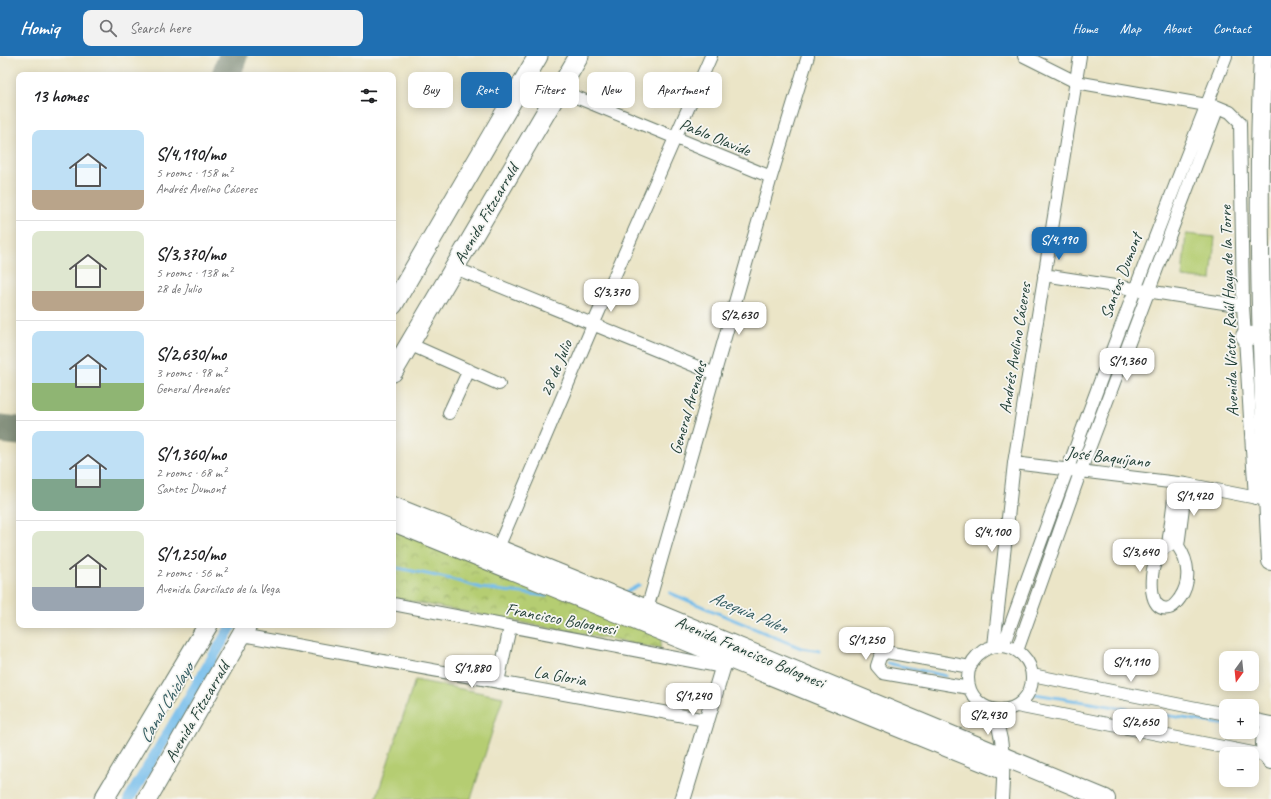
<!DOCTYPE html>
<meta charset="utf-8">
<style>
:root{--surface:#fff;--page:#f2f2f2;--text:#202124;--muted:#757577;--line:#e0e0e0;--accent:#1f6fb2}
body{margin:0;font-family:Caveat,sans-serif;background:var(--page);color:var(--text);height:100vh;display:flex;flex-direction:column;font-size:15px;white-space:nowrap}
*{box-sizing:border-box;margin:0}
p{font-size:13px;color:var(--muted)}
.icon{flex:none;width:22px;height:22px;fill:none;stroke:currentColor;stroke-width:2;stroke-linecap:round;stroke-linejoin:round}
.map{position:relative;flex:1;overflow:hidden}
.panel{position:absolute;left:16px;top:16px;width:380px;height:556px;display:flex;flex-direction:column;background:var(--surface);border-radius:8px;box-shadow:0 2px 10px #0003}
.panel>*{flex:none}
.top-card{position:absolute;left:408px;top:16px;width:380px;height:36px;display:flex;gap:8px}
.needle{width:26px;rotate:195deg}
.fabs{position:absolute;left:1219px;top:595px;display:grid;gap:8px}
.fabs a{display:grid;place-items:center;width:40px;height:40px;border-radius:8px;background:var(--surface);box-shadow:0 2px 10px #0003;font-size:20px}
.price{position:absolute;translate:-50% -34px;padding:0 9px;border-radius:8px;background:#fff;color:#222;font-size:13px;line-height:26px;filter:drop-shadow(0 1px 2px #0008)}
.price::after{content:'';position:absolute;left:50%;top:24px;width:12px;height:9px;margin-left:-6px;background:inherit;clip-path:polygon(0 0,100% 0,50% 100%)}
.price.current{background:var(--accent);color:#fff}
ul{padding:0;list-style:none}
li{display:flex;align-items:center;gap:12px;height:100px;padding:0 16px}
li+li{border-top:1px solid var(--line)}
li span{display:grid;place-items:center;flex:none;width:112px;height:80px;border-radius:8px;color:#555}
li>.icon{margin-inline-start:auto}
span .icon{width:48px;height:48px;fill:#fffc;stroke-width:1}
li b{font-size:17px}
h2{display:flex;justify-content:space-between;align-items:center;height:48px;padding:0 16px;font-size:17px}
.tag{padding:0 14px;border-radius:8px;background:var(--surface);box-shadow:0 2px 10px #0003;font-size:14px;line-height:36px}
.tag.current{background:var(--accent);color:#fff}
header{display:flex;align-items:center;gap:24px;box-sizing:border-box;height:56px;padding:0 20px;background:var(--accent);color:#fff}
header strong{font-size:19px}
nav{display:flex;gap:22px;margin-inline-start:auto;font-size:14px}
.search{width:280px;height:36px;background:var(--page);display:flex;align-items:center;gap:10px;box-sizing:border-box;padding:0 14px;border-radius:8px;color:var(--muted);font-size:15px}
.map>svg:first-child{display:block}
.park{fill:url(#park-crowns);stroke:#6a8553}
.garden{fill:#b5cd72;stroke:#6a8553}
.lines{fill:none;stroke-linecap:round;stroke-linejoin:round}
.stream{stroke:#72bceb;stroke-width:3}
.canal{stroke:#72bceb;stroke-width:11}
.taxiway{stroke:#85917e;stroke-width:29}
.minor-casing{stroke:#667867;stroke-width:14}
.tertiary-casing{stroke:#667867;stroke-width:17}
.primary-casing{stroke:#667867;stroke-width:20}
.trunk-casing{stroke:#667867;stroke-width:21}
.minor{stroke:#fff;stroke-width:12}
.tertiary{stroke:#fff;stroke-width:15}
.primary{stroke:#fff;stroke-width:18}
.trunk{stroke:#fff;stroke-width:19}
.labels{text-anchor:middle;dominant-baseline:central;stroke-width:3.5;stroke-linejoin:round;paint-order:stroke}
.street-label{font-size:17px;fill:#1f3d34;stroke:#f6f6f2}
.water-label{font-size:18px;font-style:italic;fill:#345d62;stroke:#f6f6f2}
</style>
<header>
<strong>Homiq</strong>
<div class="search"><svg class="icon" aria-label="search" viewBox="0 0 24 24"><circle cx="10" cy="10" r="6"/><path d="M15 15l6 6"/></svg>Search here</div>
<nav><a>Home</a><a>Map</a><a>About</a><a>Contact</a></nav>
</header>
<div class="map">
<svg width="1271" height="743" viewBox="0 0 1271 743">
<defs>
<pattern id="park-crowns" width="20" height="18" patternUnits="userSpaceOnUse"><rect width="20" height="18" fill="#b5cd72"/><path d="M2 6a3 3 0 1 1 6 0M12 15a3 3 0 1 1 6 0" fill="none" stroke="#93a85e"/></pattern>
</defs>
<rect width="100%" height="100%" fill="#f6f6f2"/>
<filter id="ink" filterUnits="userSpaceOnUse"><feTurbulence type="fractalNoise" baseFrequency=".025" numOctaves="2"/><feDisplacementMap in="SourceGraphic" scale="8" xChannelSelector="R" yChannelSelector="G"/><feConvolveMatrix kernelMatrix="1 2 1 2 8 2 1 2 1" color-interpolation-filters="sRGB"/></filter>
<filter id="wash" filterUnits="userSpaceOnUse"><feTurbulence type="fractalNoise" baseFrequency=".012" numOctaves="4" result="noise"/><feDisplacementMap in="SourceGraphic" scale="16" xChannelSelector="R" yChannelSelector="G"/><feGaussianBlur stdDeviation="0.9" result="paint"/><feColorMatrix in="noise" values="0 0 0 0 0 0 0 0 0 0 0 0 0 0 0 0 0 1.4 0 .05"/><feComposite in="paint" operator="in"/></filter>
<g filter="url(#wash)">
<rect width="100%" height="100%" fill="#ebe5c7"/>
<path class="park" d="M 393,470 L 662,580 L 660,593 L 393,542 Z"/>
<path class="garden" d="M 1186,178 L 1215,181 L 1211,224 L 1182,221 Z
M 415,624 L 503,641 L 471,743 L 376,743 Z"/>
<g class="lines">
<path class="stream" d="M 393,511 L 451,523 L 481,532 L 546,540
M 626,536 L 639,529
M 670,537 L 801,592 L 820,595
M 887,607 L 946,620
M 1035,638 L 1226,669"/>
<path class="canal" d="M 129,743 L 232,569"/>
<path class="taxiway" d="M 226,19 L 233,0
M 0,373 L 19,375"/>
</g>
</g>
<g filter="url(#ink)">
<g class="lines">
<defs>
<path id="minor" d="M 1024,0 L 1076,26 L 1218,51 L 1230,56 L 1240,66 L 1243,250 L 1255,442
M 559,34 L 771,121
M 455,212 L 715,318
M 1044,219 L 1243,250
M 409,288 L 499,328
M 449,357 L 469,314
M 1014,407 L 1186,428 L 1262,443
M 1173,488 L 1178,490 C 1189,506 1191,526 1180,542 C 1177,546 1174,551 1169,552 C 1148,557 1150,518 1155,507 C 1158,499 1164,489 1173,488 Z
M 1168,489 L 1176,427
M 1178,490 L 1186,428
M 495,499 L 593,269 L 711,0
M 393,548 L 723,611
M 647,553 L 771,121 L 808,0
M 242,579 L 706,664
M968 622a32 32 0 1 1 64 0a32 32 0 1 1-64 0Z
M 994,590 L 1014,407 L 1080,0
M 1003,590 C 1074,392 1148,196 1226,0
M 1017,595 L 1081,414 L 1218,51
M 1032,619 L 1226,658
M 498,626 L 510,571
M 969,632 L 883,617 L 877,610 L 880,601 L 886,596 L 970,611
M 1017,650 L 1268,700
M 990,653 C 1006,679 1004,714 1002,743
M 1252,663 L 1271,667"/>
<path id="tertiary" d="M 683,743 L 729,591"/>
<path id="primary" d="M 1263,0 C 1255,168 1263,337 1271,505
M 1245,280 L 1262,279
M 393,450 L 647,553 L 1106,743
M 393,466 L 1000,713
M 1271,670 C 1263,681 1263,694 1271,704"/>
<path id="trunk" d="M 393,249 L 538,0
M 393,316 L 579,0
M 104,743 L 208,569
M 147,743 L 247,569"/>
</defs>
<use href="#minor" class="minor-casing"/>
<use href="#tertiary" class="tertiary-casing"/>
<use href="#primary" class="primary-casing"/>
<use href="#trunk" class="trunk-casing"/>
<use href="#minor" class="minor"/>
<use href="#tertiary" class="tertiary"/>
<use href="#primary" class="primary"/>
<use href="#trunk" class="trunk"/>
</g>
</g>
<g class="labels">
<g class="street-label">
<text transform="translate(715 81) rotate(22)">Pablo Olavide</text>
<text transform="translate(486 158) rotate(-60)">Avenida Fitzcarrald</text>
<text transform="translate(1121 220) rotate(-69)">Santos Dumont</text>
<text transform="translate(1229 255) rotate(-92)">Avenida Víctor Raúl Haya de la Torre</text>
<text transform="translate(1015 292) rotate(-81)">Andrés Avelino Cáceres</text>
<text transform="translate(556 312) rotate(-67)">28 de Julio</text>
<text transform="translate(688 352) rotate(-74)">General Arenales</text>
<text transform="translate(1108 401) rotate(7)">José Baquíjano</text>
<text transform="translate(561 563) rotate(11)">Francisco Bolognesi</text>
<text transform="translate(750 596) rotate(23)">Avenida Francisco Bolognesi</text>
<text transform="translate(560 620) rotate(10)">La Gloria</text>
<text transform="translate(197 656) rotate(-60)">Avenida Fitzcarrald</text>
</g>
<g class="water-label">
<text transform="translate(749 556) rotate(23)">Acequia Pulen</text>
<text transform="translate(166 647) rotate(-59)">Canal Chiclayo</text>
</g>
</g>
</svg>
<div class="fabs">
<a><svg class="needle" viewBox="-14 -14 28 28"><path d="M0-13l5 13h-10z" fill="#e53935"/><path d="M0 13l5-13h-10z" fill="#757577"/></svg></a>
<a>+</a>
<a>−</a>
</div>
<b class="price current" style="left:1059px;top:205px">S/4,190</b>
<b class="price" style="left:611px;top:257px">S/3,370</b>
<b class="price" style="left:739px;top:280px">S/2,630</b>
<b class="price" style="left:1127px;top:326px">S/1,360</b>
<b class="price" style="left:1194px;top:461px">S/1,420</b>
<b class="price" style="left:992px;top:497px">S/4,100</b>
<b class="price" style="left:1140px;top:517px">S/3,640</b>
<b class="price" style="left:866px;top:605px">S/1,250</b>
<b class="price" style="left:1131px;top:627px">S/1,110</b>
<b class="price" style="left:472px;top:633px">S/1,880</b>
<b class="price" style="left:693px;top:661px">S/1,240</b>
<b class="price" style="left:988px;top:680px">S/2,430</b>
<b class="price" style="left:1140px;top:687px">S/2,650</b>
<div class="top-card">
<a class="tag">Buy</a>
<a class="tag current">Rent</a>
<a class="tag">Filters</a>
<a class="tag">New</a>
<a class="tag">Apartment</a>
</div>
<section class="panel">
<h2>13 homes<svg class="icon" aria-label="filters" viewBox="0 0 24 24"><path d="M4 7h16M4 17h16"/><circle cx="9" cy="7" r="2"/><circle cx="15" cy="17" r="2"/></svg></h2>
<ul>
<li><span style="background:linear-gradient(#bfe0f5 75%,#b9a48a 0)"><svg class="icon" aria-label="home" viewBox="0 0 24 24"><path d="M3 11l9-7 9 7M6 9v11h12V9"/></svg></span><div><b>S/4,190/mo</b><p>5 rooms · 158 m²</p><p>Andrés Avelino Cáceres</p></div></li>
<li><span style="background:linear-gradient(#dfe7d0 75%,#b9a48a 0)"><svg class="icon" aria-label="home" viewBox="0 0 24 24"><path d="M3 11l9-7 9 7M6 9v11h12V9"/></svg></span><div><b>S/3,370/mo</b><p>5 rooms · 138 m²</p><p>28 de Julio</p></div></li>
<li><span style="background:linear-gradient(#bfe0f5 65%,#8fb573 0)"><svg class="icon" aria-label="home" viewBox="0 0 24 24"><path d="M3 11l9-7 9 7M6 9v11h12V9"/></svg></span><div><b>S/2,630/mo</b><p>3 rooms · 98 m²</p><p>General Arenales</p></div></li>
<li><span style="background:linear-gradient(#bfe0f5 60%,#7fa58c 0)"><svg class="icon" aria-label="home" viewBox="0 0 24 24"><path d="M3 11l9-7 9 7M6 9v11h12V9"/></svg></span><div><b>S/1,360/mo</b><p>2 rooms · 68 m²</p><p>Santos Dumont</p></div></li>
<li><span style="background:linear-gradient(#dfe7d0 70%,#9aa5b1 0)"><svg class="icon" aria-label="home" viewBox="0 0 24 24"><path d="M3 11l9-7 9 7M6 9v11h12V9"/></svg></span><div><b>S/1,250/mo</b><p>2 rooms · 56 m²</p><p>Avenida Garcilaso de la Vega</p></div></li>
</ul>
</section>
</div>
